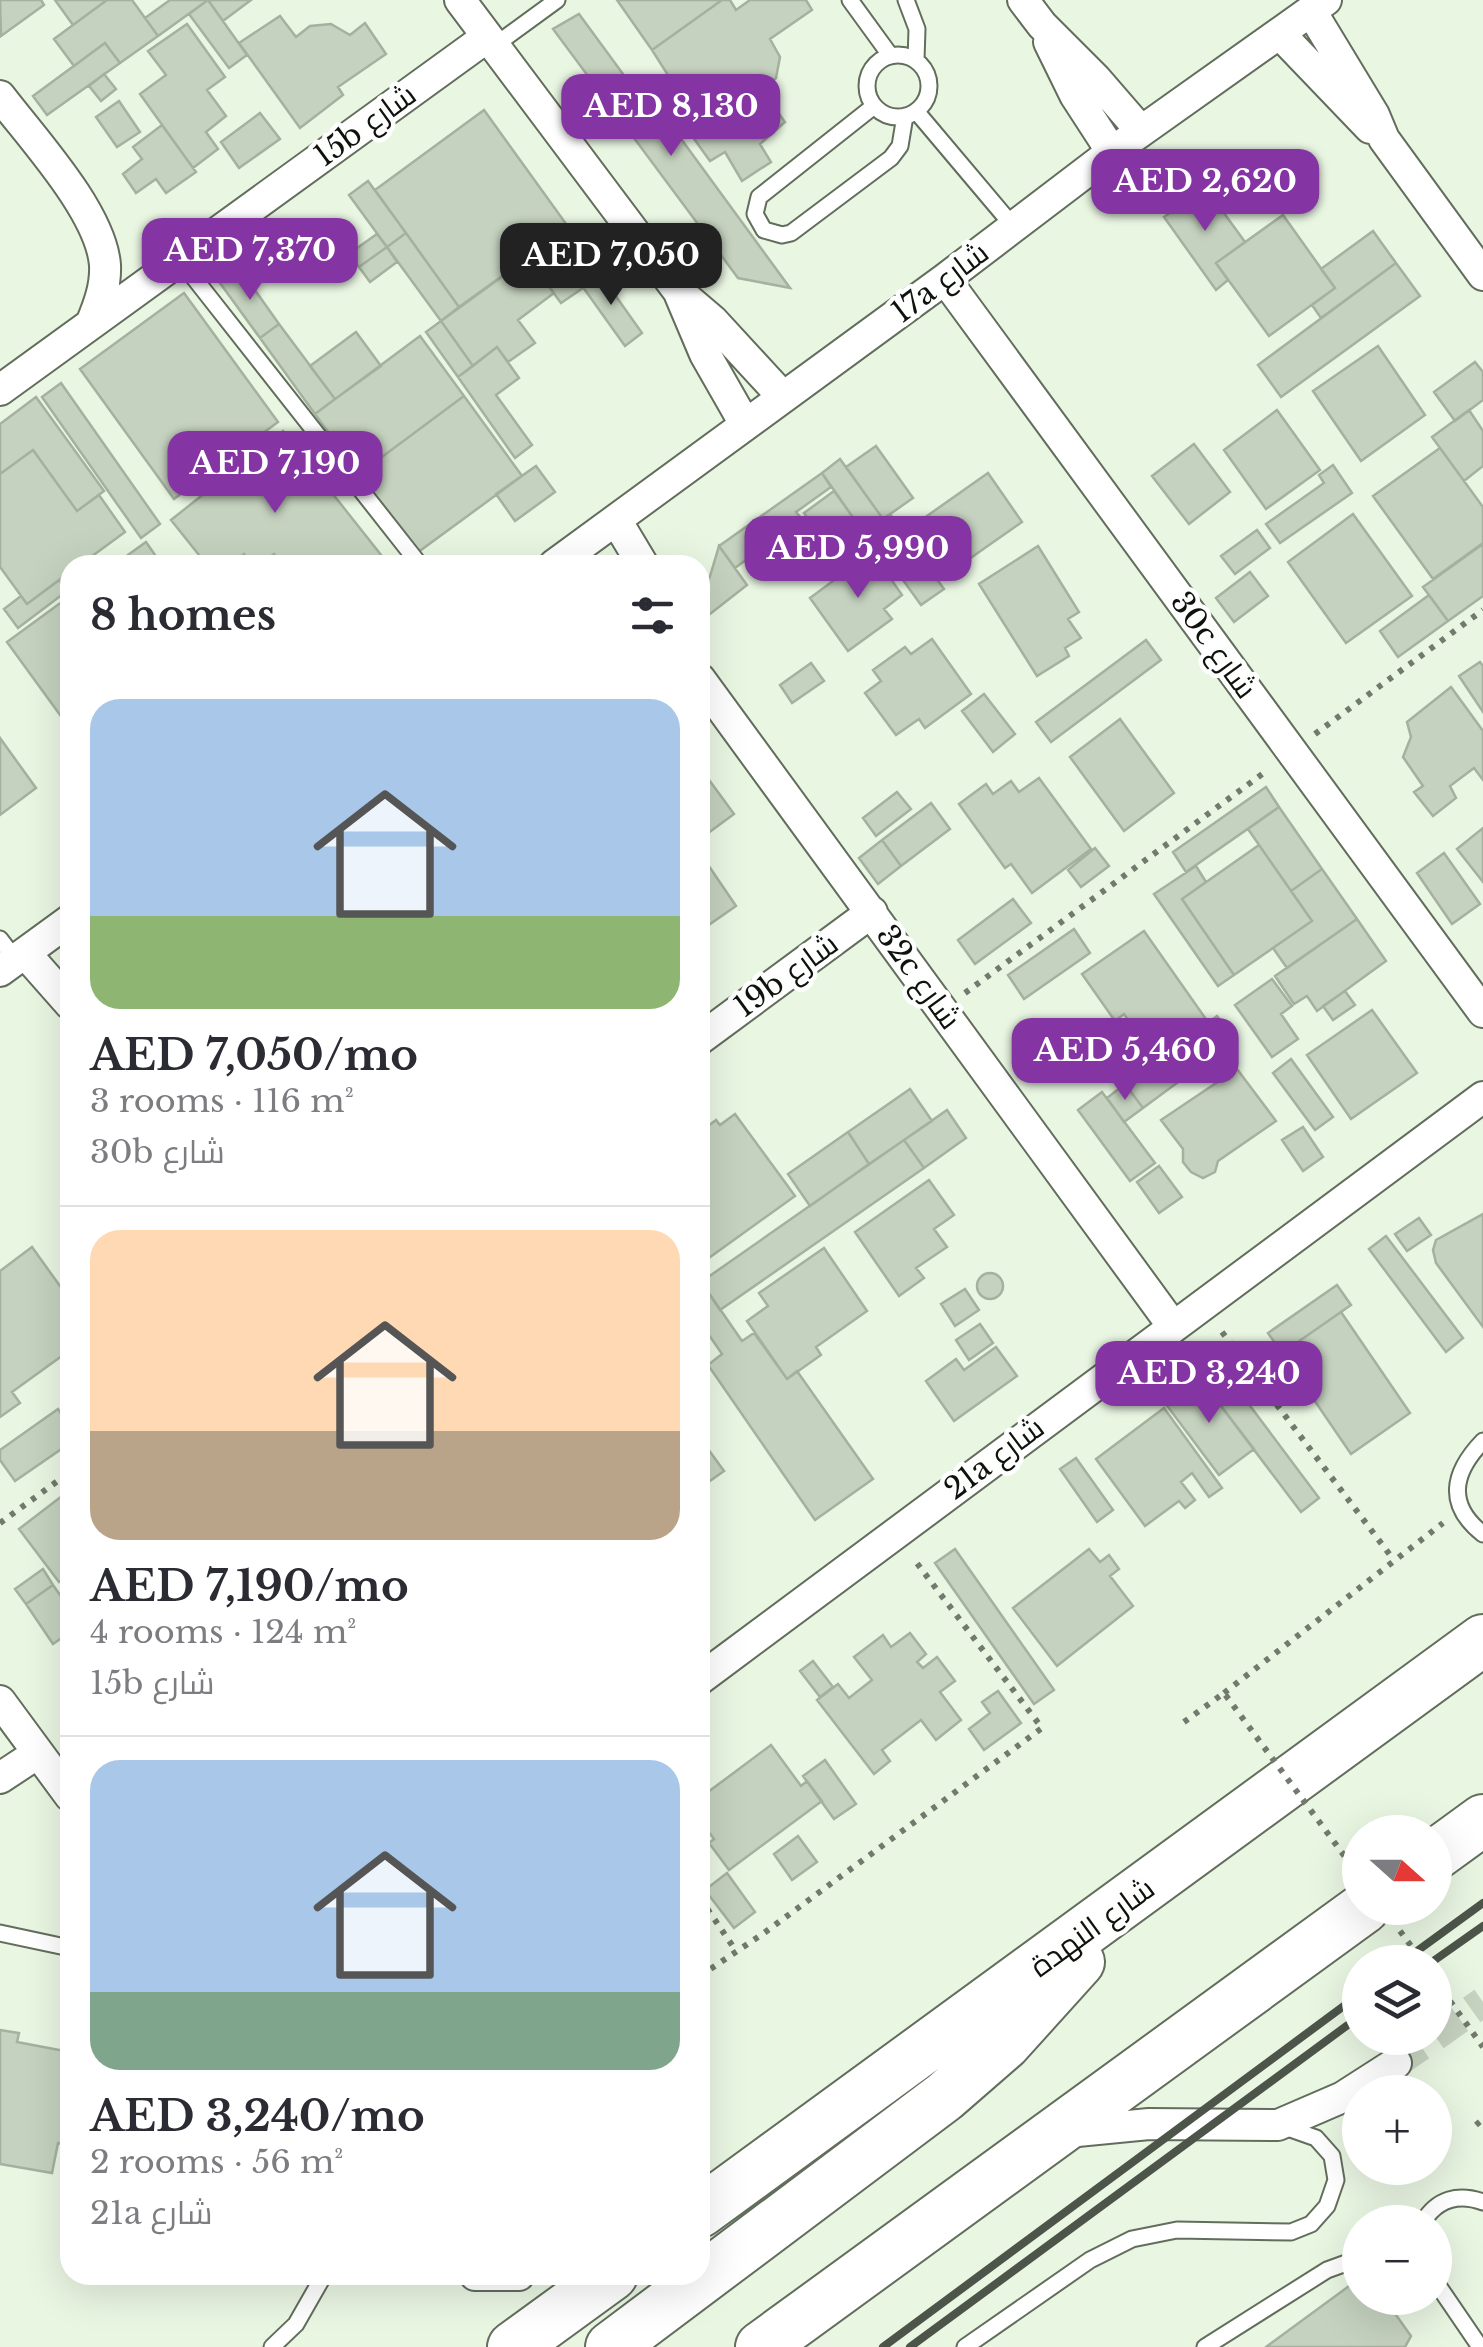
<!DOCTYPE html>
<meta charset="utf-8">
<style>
:root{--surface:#fff;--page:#f7f7f7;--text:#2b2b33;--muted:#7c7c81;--line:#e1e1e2;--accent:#8534a3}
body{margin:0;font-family:"Libre Baskerville",Cairo,serif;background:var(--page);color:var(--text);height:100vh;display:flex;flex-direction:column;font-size:38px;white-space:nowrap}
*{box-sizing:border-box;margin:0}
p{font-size:32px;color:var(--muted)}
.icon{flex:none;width:55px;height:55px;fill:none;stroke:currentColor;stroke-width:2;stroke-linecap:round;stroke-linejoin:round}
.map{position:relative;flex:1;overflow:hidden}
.drawer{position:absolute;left:60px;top:555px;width:650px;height:1730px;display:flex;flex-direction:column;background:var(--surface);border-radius:30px;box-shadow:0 10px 40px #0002}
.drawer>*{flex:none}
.needle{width:65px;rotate:111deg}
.tools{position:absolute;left:1342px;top:1815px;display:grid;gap:20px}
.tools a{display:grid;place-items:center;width:110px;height:110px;border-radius:50%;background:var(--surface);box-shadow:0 10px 40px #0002;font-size:50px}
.price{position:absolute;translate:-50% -85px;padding:0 22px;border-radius:20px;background:var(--accent);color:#fff;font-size:32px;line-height:65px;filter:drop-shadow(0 2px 5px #0008)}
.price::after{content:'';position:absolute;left:50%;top:60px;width:30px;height:22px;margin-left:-15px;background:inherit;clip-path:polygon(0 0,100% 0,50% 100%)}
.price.current{background:#222;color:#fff}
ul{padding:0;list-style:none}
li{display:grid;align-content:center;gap:20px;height:530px;padding:0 30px}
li+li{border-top:2px solid var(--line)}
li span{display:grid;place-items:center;height:310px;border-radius:30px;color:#555}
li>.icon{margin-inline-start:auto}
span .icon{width:180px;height:180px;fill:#fffc;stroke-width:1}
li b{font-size:42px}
h2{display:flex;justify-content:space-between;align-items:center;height:120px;padding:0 30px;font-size:42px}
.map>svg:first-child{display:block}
.building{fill:#c5d2bf;stroke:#a5b19f;stroke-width:2.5}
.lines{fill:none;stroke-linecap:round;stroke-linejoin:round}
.street-tunnel{stroke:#c8d4c2;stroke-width:30;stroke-dasharray:30 15;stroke-linecap:butt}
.lane-casing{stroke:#626d5c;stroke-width:19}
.street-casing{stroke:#626d5c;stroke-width:34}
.primary-casing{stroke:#626d5c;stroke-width:54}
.path{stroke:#717a6d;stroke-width:6;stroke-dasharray:5 8;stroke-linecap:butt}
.lane{stroke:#fff;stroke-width:15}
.street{stroke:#fff;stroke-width:30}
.primary{stroke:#fff;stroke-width:50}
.rail{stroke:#4d5449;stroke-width:8}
.path-bridge{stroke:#717a6d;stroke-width:6;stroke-dasharray:5 8;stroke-linecap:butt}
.labels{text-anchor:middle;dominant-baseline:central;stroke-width:9;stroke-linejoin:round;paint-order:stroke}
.street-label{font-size:30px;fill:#0d120b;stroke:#fefefe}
</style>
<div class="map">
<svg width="1483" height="2347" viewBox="0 0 1483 2347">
<rect width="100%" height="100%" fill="#e9f6e2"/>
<path class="building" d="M 0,0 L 41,0 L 44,5 L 1,36 Z
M 55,0 L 107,0 L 73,25 Z
M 107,0 L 132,0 L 158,36 L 120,63 L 105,43 L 74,66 L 54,39 Z
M 170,0 L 208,0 L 158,36 L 145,18 Z
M 208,0 L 251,0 L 223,21 Z
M 208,0 L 247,55 L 229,68 L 189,14 Z
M 617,0 L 722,0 L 652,50 Z
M 722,0 L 730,0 L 736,10 L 750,0 L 806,0 L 812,10 L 770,39 L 780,57 L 776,78 L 762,90 L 785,122 L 760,144 L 771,162 L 742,181 L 725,152 L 710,161 L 669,104 L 680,94 L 652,50 Z
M 579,14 L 664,130 L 679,136 L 790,288 L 738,278 L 553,29 Z
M 280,16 L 296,37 L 310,26 L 331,24 L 350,35 L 365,23 L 386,54 L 338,87 L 343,95 L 300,128 L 239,43 Z
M 187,24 L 225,77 L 207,90 L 226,116 L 206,132 L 218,149 L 193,168 L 140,94 L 166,75 L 148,51 Z
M 105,43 L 120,63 L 47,115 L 33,96 Z
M 104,74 L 116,89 L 101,101 L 89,86 Z
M 119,101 L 140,132 L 117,147 L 96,117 Z
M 484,110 L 569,228 L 459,307 L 375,190 Z
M 260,113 L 280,139 L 239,168 L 221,142 Z
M 162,125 L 196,172 L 166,193 L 156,179 L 136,193 L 123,174 L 142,159 L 133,147 Z
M 368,181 L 406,233 L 387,247 L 349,195 Z
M 1205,187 L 1245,242 L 1216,263 L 1228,280 L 1216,290 L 1164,217 Z
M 1283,215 L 1335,288 L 1269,336 L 1216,263 Z
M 1373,231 L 1396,263 L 1321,318 L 1312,305 L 1335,288 L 1321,269 Z
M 406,233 L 459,307 L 441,321 L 387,247 Z
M 377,234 L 387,247 L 359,267 L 350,253 Z
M 551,241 L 583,288 L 561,303 L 528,258 Z
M 387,247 L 397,262 L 370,282 L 359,267 Z
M 528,258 L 554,293 L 518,320 L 535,343 L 508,362 L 497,347 L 473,366 L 441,321 Z
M 1396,263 L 1420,296 L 1281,397 L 1258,365 Z
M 240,269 L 279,324 L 260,338 L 220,283 Z
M 598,271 L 642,333 L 625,346 L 580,283 Z
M 184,293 L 278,422 L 174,499 L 80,369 Z
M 441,321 L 473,366 L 458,377 L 426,332 Z
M 279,324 L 335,399 L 315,414 L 260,338 Z
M 356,332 L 381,366 L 335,399 L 310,366 Z
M 420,336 L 464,396 L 359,474 L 315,414 Z
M 1378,346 L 1425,415 L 1361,461 L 1313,391 Z
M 497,347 L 519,378 L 496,395 L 532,445 L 515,458 L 458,377 Z
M 1475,362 L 1483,372 L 1483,400 L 1455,421 L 1434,392 Z
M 61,383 L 160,524 L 141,538 L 42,397 Z
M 464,396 L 522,476 L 417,553 L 359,474 Z
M 36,397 L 104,491 L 77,511 L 33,450 L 0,474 L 0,424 Z
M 1277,410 L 1320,470 L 1266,509 L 1224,450 Z
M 1469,410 L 1483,431 L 1483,466 L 1464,481 L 1432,437 Z
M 283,431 L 389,565 L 283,565 L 274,554 L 260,565 L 252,565 L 244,554 L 230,565 L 207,565 L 171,520 Z
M 1194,444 L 1230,492 L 1189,524 L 1152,476 Z
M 876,446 L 913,498 L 883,519 L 846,467 Z
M 1440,448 L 1483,507 L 1483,543 L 1433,579 L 1373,496 Z
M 33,450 L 77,511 L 99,495 L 125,532 L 80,565 L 70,565 L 70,572 L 27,604 L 0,567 L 0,474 Z
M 840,459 L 883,519 L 864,533 L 822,473 Z
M 1333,465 L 1352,493 L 1280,543 L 1266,524 L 1324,483 L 1319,475 Z
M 536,466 L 555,492 L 515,521 L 496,494 Z
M 822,473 L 831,487 L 796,512 L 802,519 L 735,568 L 719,546 Z
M 988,473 L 1022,522 L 952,571 L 917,523 Z
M 834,491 L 859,526 L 829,548 L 804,513 Z
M 890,514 L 944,589 L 921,605 L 867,530 Z
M 1353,514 L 1412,596 L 1346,643 L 1288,562 Z
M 1257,530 L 1270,548 L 1235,574 L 1221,556 Z
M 146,542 L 162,565 L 114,565 Z
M 1483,544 L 1483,596 L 1448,621 L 1423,587 Z
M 719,546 L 747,585 L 710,614 L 702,603 Z
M 1038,546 L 1079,612 L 1068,619 L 1081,638 L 1065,648 L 1069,656 L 1037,676 L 979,584 Z
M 872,552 L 902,595 L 884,609 L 892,619 L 848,651 L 810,598 Z
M 1250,572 L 1268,596 L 1234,622 L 1216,598 Z
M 59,580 L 67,591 L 18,628 L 4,609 L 21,596 L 27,604 Z
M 1429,595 L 1448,621 L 1398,657 L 1380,631 Z
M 70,596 L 70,714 L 63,719 L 7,642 Z
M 932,639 L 971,694 L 925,728 L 919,719 L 896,735 L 865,693 L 881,681 L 873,670 L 905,647 L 911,654 Z
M 1146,640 L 1161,660 L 1051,742 L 1036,722 Z
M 1480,662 L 1483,666 L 1483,712 L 1459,676 Z
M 811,663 L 824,681 L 792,703 L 780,685 Z
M 1451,687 L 1483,731 L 1483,780 L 1474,768 L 1450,786 L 1456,798 L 1433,816 L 1414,792 L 1423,786 L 1403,757 L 1411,737 L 1407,722 Z
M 984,694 L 1015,734 L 993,752 L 962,711 Z
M 1120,719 L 1174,793 L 1124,831 L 1070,757 Z
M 0,738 L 36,788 L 0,815 Z
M 704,773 L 734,814 L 700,839 L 700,776 Z
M 1039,778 L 1091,849 L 1032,893 L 1011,864 L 1005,868 L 959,804 L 986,784 L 993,794 L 1011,781 L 1019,792 Z
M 1266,787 L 1279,807 L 1186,872 L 1173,852 Z
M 897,792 L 911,809 L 876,836 L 863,818 Z
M 931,803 L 950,829 L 901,866 L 882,840 Z
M 1279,807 L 1322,869 L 1291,891 L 1248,829 Z
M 1483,828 L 1483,882 L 1457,849 Z
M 882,840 L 901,866 L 878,884 L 859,858 Z
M 1259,845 L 1312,921 L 1234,975 L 1182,899 Z
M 1095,848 L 1109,866 L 1081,887 L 1068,870 Z
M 700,853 L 736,906 L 700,931 Z
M 1444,853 L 1480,904 L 1452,924 L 1417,873 Z
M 1196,866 L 1206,882 L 1182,899 L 1234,975 L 1218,986 L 1154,894 Z
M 1322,869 L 1357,919 L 1287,968 L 1273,948 L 1312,921 L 1291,891 Z
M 1013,899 L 1031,923 L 975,964 L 958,940 Z
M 1357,919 L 1386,961 L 1317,1011 L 1307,996 L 1294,1004 L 1275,976 Z
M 1074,929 L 1090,953 L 1024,999 L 1008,975 Z
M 1144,931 L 1208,1022 L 1185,1038 L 1172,1020 L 1142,1041 L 1124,1014 L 1115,1021 L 1082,974 Z
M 1272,979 L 1292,1006 L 1281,1014 L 1298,1039 L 1272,1057 L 1235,1005 Z
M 1345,991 L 1355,1005 L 1333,1020 L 1323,1006 Z
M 1372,1010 L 1417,1073 L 1351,1119 L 1307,1055 Z
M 1217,1016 L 1235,1040 L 1143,1108 L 1125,1084 Z
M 1291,1059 L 1333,1117 L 1315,1130 L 1273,1073 Z
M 1237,1069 L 1276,1121 L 1218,1161 L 1215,1172 L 1203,1178 L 1191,1172 L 1183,1162 L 1183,1149 L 1161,1120 Z
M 1125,1084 L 1143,1108 L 1124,1122 L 1107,1098 Z
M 910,1089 L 932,1121 L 869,1164 L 848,1132 Z
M 1102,1092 L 1155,1163 L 1130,1181 L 1078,1110 Z
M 947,1110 L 966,1138 L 924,1168 L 904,1140 Z
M 735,1114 L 795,1196 L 706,1260 L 700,1252 L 700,1132 L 716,1120 L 720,1125 Z
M 1303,1127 L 1323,1157 L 1303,1171 L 1282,1140 Z
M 848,1132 L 869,1164 L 810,1206 L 788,1174 Z
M 904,1140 L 924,1168 L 720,1310 L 701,1282 Z
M 1159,1166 L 1182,1197 L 1159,1213 L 1137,1182 Z
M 929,1180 L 954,1215 L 934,1229 L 947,1247 L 916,1268 L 924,1278 L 899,1296 L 855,1232 Z
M 1483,1214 L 1483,1327 L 1436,1263 L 1433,1250 L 1436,1240 Z
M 1419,1218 L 1431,1235 L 1407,1251 L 1395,1234 Z
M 1386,1236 L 1463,1338 L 1446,1352 L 1369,1249 Z
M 32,1247 L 70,1300 L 70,1350 L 12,1392 L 20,1403 L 0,1417 L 0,1271 Z
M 824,1248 L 867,1311 L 816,1347 L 821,1355 L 787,1379 L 747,1321 L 768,1306 L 759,1293 Z
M977 1286a13 13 0 1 1 26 0a13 13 0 1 1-26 0Z
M 1337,1285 L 1351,1305 L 1282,1353 L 1268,1333 Z
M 704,1286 L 742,1341 L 754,1333 L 787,1379 L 797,1371 L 873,1479 L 815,1520 L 708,1365 L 722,1354 L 700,1322 L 700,1289 Z
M 965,1289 L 979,1310 L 955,1326 L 941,1304 Z
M 1341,1312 L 1410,1413 L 1351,1454 L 1282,1353 Z
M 980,1324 L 993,1343 L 969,1360 L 956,1340 Z
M 996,1347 L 1017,1376 L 954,1421 L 926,1381 L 956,1359 L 964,1370 Z
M 1218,1363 L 1319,1498 L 1301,1512 L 1199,1377 Z
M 1199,1377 L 1254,1449 L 1219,1475 L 1165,1403 Z
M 1164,1408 L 1222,1488 L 1209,1497 L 1192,1473 L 1181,1482 L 1195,1500 L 1185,1508 L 1179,1501 L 1145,1526 L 1096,1459 Z
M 58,1409 L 70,1427 L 70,1443 L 15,1481 L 0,1460 L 0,1450 Z
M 700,1438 L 724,1471 L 700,1488 Z
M 1076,1458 L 1113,1510 L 1097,1522 L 1060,1469 Z
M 62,1496 L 70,1507 L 70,1574 L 59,1582 L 19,1529 Z
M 955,1549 L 1054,1690 L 1034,1704 L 935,1563 Z
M 1089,1549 L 1100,1562 L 1109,1555 L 1119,1569 L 1110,1576 L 1133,1606 L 1057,1666 L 1013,1608 Z
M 43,1569 L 53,1585 L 26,1604 L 15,1589 Z
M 53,1585 L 70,1609 L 70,1632 L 53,1644 L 26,1604 Z
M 910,1633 L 926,1654 L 917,1662 L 923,1668 L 937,1657 L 955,1681 L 940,1692 L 961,1720 L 936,1740 L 921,1720 L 882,1750 L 890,1761 L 874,1774 L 817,1700 L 838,1684 L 849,1698 L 872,1680 L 854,1657 L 883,1635 L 891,1647 Z
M 813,1661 L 833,1687 L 820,1697 L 800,1671 Z
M 998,1691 L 1021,1723 L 984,1750 L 969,1729 L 990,1713 L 982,1702 Z
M 771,1745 L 801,1786 L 807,1781 L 822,1801 L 729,1870 L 709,1843 L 714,1839 L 700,1820 L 700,1798 Z
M 825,1760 L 856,1804 L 834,1819 L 803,1776 Z
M 798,1836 L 817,1862 L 792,1880 L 774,1854 Z
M 727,1873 L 755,1912 L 734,1928 L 705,1890 Z
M 0,2030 L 19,2033 L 17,2042 L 70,2052 L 70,2146 L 58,2143 L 52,2173 L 0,2164 Z
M 1360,2278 L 1360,2298 L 1384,2298 L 1411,2336 L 1405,2347 L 1266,2347 Z"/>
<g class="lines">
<path class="street-tunnel" d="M 1435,2036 L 1483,2002
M 1396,2063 L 1432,2038"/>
<defs>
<path id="lane" d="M 850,0 L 890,55
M 906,0 L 917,29 L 916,60
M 494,46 L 557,0
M867 86a31 31 0 1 1 62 0a31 31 0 1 1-62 0Z
M 874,106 L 759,197 L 755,214 L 764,230 L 782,235 L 791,233 L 891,158 L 900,146 L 905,116
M 916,111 L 1013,226
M 180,260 L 420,565
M 0,939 L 16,960
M 1483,1441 C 1452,1473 1446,1505 1483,1534
M 0,1933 L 70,1948
M 1423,2222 C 1437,2199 1458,2193 1483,2202
M 1435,2281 L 1480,2347
M 272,2347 L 296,2324 L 324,2275
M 965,2347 L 1090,2260 L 1132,2239 L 1177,2230 L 1291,2232 L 1311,2224 L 1327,2206 L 1336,2180 L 1332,2156 L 1316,2138 L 1282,2126
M 1205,2347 L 1327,2270 L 1360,2258"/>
<path id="street" d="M 460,0 L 679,292 L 713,321 L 783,397
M 1023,0 L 1042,25 L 1096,79 L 1141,131
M 1311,11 L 1374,115 L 1384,139 L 1483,275
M 1280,34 L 1370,128
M 1049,42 L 1075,95 L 1112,152
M 0,96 C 32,138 101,212 105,265 C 106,286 99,305 91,324
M 945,279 L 1483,1012
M 680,295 L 705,354 L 745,424
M 0,390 L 487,37
M 616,520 L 643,565
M 554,565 L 945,279 L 1112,152 L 1326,0
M 700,679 L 1172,1325
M 25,953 L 70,1004
M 0,971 L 70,920
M 700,1039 L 872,912
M 700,1679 L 1483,1097
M 0,1701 L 70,1796
M 0,1778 L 38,1753
M 1067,2132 L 1149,2124 L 1278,2125 L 1343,2097 L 1396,2063
M 475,2275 L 519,2275"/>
<path id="primary" d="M 1435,1855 L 1483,1820
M 700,2212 L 1483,1640
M 513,2347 L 612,2275
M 611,2347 L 944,2097 L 1005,2044 L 1079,1962
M 761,2347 L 1364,1908"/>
</defs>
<use href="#lane" class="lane-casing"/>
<use href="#street" class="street-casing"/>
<use href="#primary" class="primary-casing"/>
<path class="path" d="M 1315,734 L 1483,610
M 965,993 L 1265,772
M 1222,1332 L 1393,1559
M 0,1523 L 70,1472
M 1224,1693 L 1443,1523
M 700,1898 L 736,1951
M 1400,1931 L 1423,1962
M 700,1976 L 764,1933 L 1042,1728 L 913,1558
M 1476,2125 L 1483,2119"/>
<use href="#lane" class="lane"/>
<use href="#street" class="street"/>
<use href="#primary" class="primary"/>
<path class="rail" d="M 1402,1962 L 1483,1903
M 1432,1962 L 1483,1926
M 883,2347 L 1360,1994
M 910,2347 L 1360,2016"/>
<path class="path-bridge" d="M 1184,1722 L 1224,1693 L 1360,1877
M 1435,1980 L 1483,2047"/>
</g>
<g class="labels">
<g class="street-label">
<text transform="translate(365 125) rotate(-36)">15b شارع</text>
<text transform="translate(940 282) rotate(-37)">17a شارع</text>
<text transform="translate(1214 645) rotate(54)">30c شارع</text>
<text transform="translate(786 975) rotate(-36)">19b شارع</text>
<text transform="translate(919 977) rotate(54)">32c شارع</text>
<text transform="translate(994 1458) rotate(-37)">21a شارع</text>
<text transform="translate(1092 1927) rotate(-36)">شارع النهدة</text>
</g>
</g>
</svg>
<div class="tools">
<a><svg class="needle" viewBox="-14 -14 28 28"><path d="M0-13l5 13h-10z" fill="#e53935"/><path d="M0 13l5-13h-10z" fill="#7c7c81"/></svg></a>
<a><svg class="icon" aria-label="layers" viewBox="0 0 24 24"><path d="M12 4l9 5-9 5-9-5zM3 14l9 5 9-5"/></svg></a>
<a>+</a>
<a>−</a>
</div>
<b class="price" style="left:671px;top:159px">AED 8,130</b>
<b class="price" style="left:1205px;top:234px">AED 2,620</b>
<b class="price" style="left:250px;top:303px">AED 7,370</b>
<b class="price current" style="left:611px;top:308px">AED 7,050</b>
<b class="price" style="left:275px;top:516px">AED 7,190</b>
<b class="price" style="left:858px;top:601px">AED 5,990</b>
<b class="price" style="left:1125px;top:1103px">AED 5,460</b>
<b class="price" style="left:1209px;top:1426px">AED 3,240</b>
<section class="drawer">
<h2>8 homes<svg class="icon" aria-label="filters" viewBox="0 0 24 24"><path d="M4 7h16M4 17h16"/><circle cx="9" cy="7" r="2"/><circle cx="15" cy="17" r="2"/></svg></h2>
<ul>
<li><span style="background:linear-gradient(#a9c7e8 70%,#8fb573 0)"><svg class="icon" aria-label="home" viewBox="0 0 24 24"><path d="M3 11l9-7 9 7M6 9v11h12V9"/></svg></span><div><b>AED 7,050/mo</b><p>3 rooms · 116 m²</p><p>30b شارع</p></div></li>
<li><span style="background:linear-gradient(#ffd9b3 65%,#b9a48a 0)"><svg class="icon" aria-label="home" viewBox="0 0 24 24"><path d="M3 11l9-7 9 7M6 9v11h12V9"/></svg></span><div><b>AED 7,190/mo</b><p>4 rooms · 124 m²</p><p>15b شارع</p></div></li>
<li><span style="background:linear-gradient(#a9c7e8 75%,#7fa58c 0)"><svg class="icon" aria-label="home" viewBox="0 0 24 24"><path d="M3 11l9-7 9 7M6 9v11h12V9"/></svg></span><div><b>AED 3,240/mo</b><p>2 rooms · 56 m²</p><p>21a شارع</p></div></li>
</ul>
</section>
</div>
